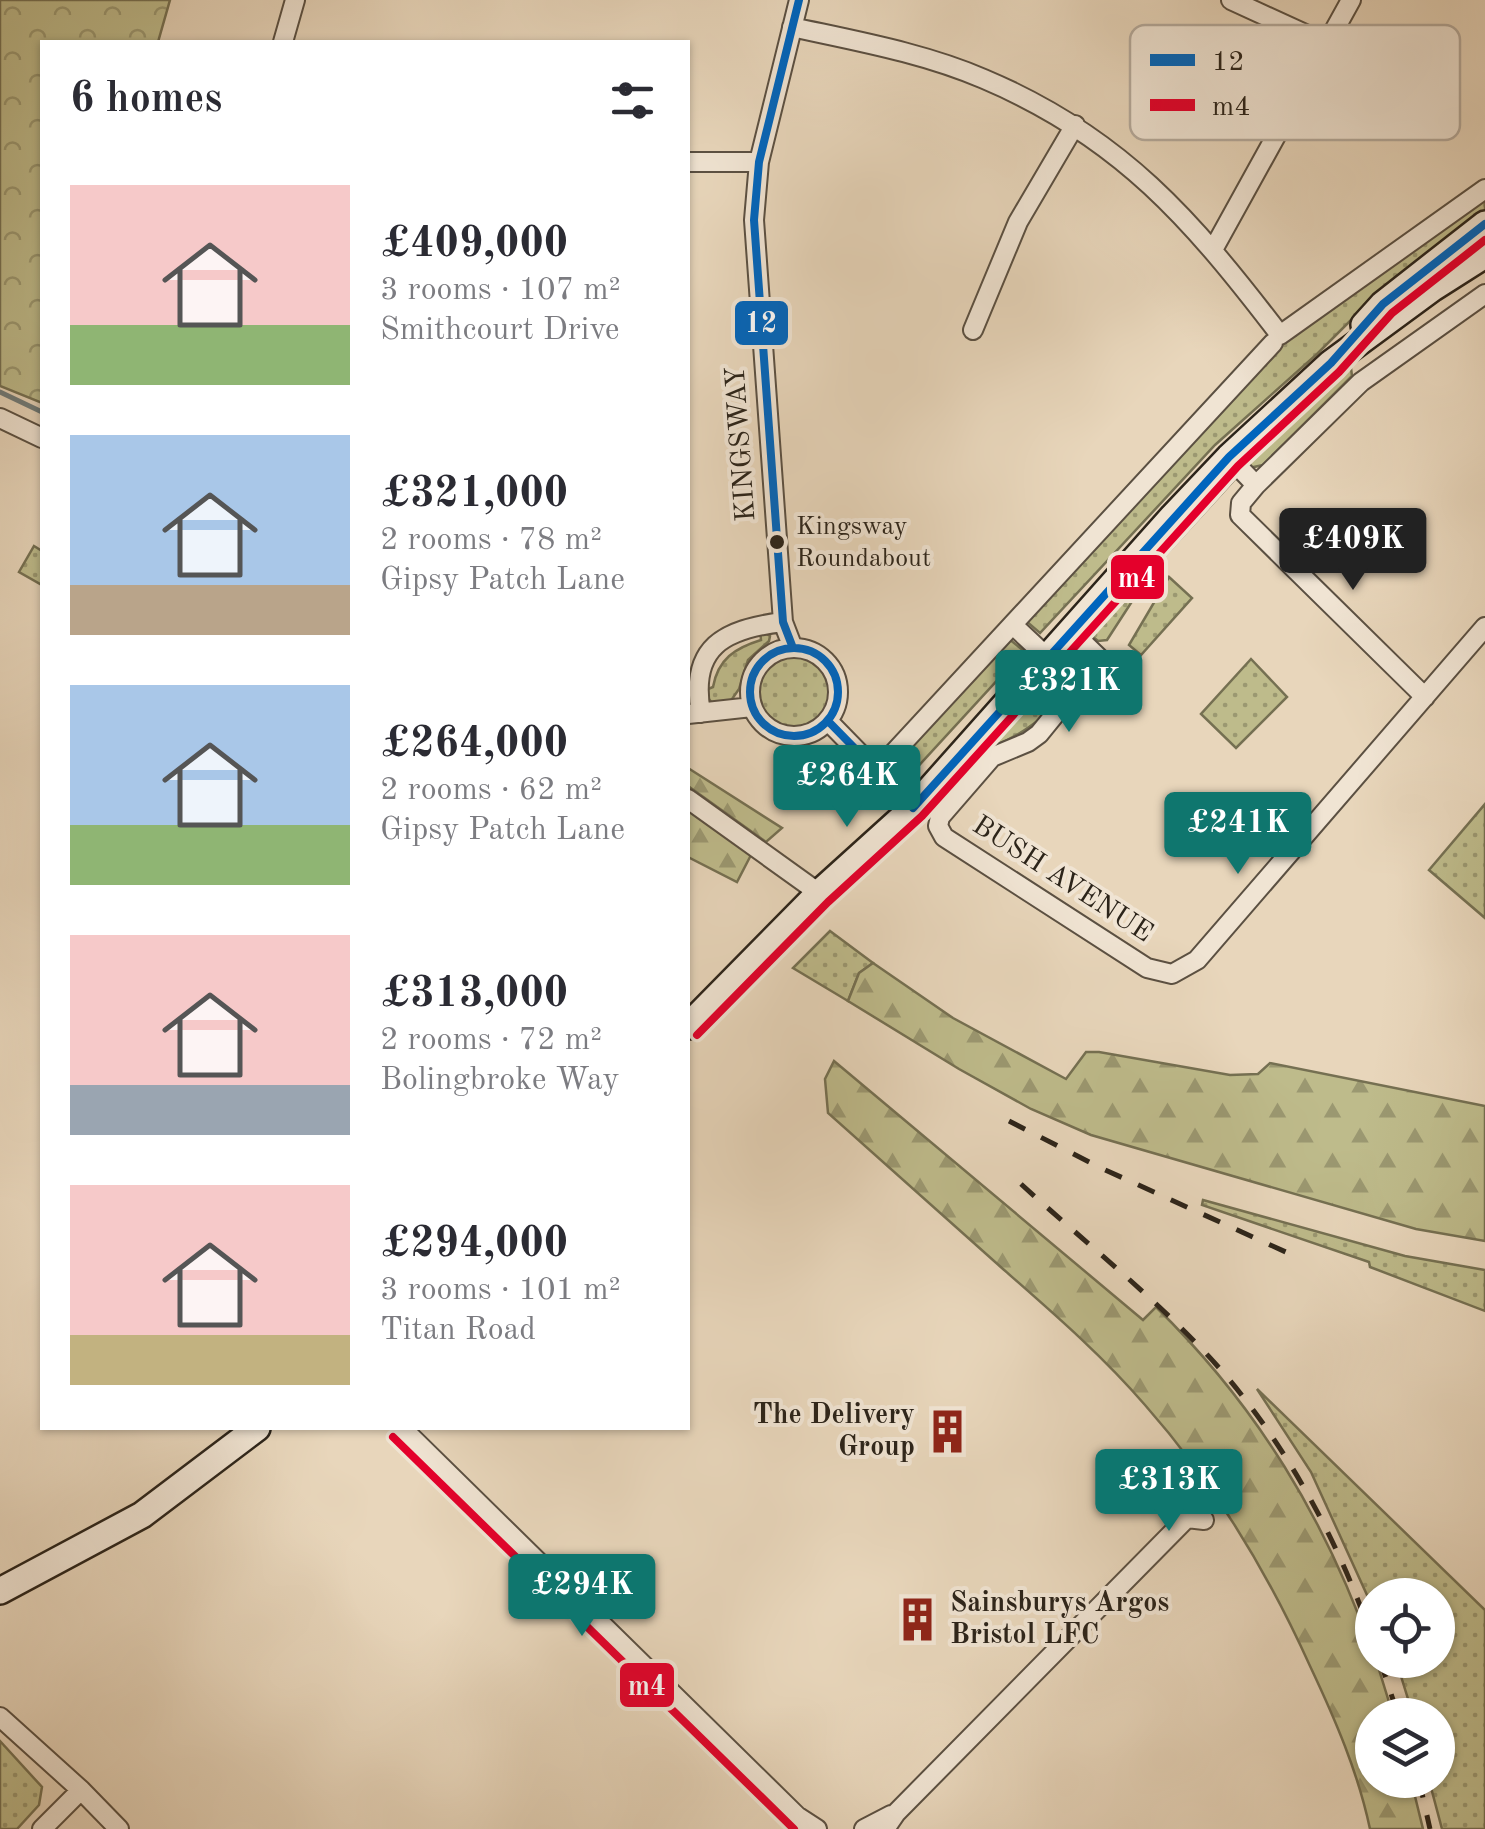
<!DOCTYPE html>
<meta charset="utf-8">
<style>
:root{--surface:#fff;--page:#f2f2f3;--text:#2b2b33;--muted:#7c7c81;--accent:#0f766e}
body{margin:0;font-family:"Old Standard TT",serif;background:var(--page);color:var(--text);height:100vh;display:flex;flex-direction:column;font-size:38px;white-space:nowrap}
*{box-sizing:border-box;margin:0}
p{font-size:32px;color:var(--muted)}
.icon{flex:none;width:55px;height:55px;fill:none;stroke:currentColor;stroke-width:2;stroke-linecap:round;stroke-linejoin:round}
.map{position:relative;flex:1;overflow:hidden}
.details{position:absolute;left:40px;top:40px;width:650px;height:1390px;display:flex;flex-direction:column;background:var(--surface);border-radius:0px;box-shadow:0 2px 8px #0004}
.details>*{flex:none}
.buttons{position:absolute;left:1355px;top:1578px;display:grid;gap:20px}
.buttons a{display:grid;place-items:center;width:100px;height:100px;border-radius:50%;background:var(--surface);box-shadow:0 2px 8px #0004;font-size:50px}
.price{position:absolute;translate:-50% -85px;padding:0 22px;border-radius:10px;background:var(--accent);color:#fff;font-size:32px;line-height:65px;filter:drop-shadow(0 2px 5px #0008)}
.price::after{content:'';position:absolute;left:50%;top:60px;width:30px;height:22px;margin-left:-15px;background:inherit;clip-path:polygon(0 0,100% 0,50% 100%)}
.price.active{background:#222;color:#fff}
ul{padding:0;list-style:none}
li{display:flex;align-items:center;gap:30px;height:250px;padding:0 30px}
li span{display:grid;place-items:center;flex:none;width:280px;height:200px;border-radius:0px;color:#555}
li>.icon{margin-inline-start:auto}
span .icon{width:120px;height:120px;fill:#fffc;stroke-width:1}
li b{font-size:42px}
h2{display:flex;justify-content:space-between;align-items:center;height:120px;padding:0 30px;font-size:42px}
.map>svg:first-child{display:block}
.grass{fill:url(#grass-dots);stroke:#757052;stroke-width:2.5}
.forest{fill:url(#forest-firs);stroke:#757052;stroke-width:2.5}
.park{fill:url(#park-crowns);stroke:#757052;stroke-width:2.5}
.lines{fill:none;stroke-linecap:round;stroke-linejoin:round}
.stream{stroke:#707c7b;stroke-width:5}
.street-casing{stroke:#5b5042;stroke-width:22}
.secondary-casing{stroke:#2c241a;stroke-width:30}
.street{stroke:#f0e4d3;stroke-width:18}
.secondary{stroke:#f0e4d3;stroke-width:25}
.rail{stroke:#2c241a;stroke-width:5;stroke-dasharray:18 18;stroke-linecap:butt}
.bus-1-casing{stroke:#f0e4d3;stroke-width:15}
.bus-2-casing{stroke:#f0e4d3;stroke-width:15}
.bus-1{stroke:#0065bd;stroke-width:8}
.bus-2{stroke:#e4002b;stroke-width:8}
.bus-dot{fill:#2c241a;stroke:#f0e4d3;stroke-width:4}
.labels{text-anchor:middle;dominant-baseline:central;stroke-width:8;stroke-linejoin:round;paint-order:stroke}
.bus-label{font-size:26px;fill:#2c241a;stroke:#f0e4d3;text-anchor:start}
.street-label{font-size:28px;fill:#2c241a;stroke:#f0e4d3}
.poi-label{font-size:28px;font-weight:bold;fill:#2c241a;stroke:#f0e4d3;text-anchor:end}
.key{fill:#f0e4d3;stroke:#b5aa9c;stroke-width:2.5}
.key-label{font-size:28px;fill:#2c241a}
.line-badge{stroke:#f0e4d3;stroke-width:4}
.badge-label{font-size:28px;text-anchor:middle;font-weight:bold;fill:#fff}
</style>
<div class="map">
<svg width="1485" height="1829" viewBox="0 0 1485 1829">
<defs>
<pattern id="grass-dots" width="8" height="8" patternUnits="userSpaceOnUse" patternTransform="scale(2.5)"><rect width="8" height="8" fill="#bebb8b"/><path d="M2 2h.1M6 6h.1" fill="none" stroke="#9b9871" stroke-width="1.8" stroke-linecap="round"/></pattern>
<pattern id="forest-firs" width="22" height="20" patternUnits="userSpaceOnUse" patternTransform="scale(2.5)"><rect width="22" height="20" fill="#bebb8b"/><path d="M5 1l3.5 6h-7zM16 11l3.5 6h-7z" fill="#9b9871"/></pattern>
<pattern id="park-crowns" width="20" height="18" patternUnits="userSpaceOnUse" patternTransform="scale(2.5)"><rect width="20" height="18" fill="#bebb8b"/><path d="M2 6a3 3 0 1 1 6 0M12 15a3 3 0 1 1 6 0" fill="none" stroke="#9b9871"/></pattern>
</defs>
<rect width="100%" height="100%" fill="#e8d6bb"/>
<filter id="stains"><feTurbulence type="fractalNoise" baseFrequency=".002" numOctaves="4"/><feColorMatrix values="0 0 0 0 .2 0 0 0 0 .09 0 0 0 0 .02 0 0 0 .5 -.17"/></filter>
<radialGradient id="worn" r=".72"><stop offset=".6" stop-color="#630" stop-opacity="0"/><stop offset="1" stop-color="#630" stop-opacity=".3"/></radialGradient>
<path class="grass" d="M 1485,197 L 1485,212 L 1416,262 L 1371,300 L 1317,354 L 1215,445 L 1040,633 L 1026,621 L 1284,340 Z
M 1351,368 L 1352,376 L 1263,465 L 1249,468 L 1243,460 L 1327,377 Z
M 1232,469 L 1236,478 L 1153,569 L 1107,640 L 1098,641 L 1086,631 Z
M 34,546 L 42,551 L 42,585 L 19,572 Z
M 1169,577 L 1192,598 L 1141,655 L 1129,645 Z
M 760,630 L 770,636 L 769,641 L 748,660 L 739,689 L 730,702 L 712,703 L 703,691 L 713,687 C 718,659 735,648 761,640 Z
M 1009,639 L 1024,651 L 912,773 L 898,776 L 897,763 Z
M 1073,647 L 1085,659 C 1071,698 1032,731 994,746 L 996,731 Z
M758 691a36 36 0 1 1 72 0a36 36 0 1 1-72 0Z
M 1251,659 L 1287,697 L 1236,748 L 1201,714 Z
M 1485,804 L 1485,918 L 1429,870 Z
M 830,931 L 873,963 L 859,973 L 848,1001 L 793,968 Z
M 1203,1200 L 1405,1256 L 1485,1270 L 1485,1311 L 1370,1267 L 1369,1262 L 1202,1205 Z
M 1257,1389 L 1485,1610 L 1485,1829 L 1442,1829 L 1429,1780 L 1438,1780 L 1438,1715 L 1413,1715 L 1396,1660 L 1438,1660 L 1438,1595 L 1372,1595 L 1372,1606 L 1311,1472 Z
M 0,1741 L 42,1787 L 39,1805 L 17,1829 L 0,1829 Z"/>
<path class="forest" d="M 688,768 L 782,828 L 766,842 L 688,786 Z
M 688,810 L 751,855 L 737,882 L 688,857 Z
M 873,963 L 953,1018 L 1066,1079 L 1086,1052 L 1099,1052 L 1230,1075 L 1258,1074 L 1270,1063 L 1485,1106 L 1485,1241 L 1416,1229 L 1091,1135 L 1031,1109 L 959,1069 L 848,1001 L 859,973 Z
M 834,1061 L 1143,1320 L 1156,1307 C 1257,1406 1325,1518 1372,1651 L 1372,1660 L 1376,1660 L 1393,1715 L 1372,1715 L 1372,1780 L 1411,1780 L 1423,1829 L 1370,1829 C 1358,1772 1335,1719 1310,1666 C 1268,1573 1213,1482 1145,1405 C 1102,1355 1052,1312 1003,1269 C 945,1217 887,1165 828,1113 L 825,1079 Z"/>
<path class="park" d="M 0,0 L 170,0 L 158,42 L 42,42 L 42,403 L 0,386 Z"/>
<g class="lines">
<path class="stream" d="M 0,392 L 42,412"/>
<defs>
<path id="street" d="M 1231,0 L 1327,44
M 792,27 C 856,41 924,53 984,79 C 1121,137 1192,220 1280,335 L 1485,189
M 283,42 L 295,0
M 688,162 L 759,162
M 1214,248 L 1351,0
M 973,330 L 1018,222 L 1075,125
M 0,418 L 42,438
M 1229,457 L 1256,485
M 1014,626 L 1047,657
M 1070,630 L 1100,659 L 1039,734 L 1028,742 L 992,757 L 940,817 L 938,826 L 944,837 L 1147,968 L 1172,974 L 1197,960 L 1485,627
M750 692a44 44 0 1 1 88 0a44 44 0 1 1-88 0Z
M 793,648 L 783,622 L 754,220 L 759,162 L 799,0
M 1425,697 L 1240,515 L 1241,503 L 1256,485 L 1361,382 L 1485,294
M 701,713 C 689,647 724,629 783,622
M 688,714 L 752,707
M 828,721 L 913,808
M 876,772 L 1273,343
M 688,799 L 819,893
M 402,1428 L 797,1816 L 817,1829
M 1188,1501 L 1187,1518 L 1204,1520
M 0,1717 L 81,1790 L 119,1829
M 42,1829 L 81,1790
M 864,1829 L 891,1815
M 885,1829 L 896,1813 L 1187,1518"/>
<path id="secondary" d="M 1364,325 L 1383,304 L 1485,224
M 688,1026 L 819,893 L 913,808 L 1173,516 L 1229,457 L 1331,363 L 1433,288 L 1485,255
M 0,1591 L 142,1515 L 257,1428"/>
</defs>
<use href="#street" class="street-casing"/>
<use href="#secondary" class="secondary-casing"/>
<use href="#street" class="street"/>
<use href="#secondary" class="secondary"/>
<path class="rail" d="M 1009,1121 L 1101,1168 L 1299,1258
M 1021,1184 C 1079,1237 1142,1287 1197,1344 C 1276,1425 1335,1531 1372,1638
M 1380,1660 L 1398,1715
M 1419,1780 L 1430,1829"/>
<defs>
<path id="bus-1" d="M750 692a44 44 0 1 1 88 0a44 44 0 1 1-88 0Z
M 793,648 L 783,622 L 754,220 L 759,162 L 799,0
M 828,721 L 913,808
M 913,808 L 1229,457 L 1331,363 L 1383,304 L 1485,224"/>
<path id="bus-2" d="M 697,1035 L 828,902 L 922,816 L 1238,466 L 1339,372 L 1392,313 L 1485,240
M 393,1437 L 794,1829"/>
</defs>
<use href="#bus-1" class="bus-1-casing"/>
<use href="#bus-2" class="bus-2-casing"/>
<use href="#bus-1" class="bus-1"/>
<use href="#bus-2" class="bus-2"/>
</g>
<defs>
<symbol id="building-bare" viewBox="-9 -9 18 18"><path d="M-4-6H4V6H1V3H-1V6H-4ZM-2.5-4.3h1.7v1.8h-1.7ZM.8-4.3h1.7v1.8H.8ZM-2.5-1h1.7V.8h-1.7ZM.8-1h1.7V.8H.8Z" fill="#8f2418" stroke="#f0e4d3" stroke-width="2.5" paint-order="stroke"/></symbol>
</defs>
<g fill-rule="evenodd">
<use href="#building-bare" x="916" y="1400" width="63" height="63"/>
<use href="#building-bare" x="886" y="1588" width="63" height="63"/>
</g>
<circle class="bus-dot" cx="777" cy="542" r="9"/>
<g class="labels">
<g class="bus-label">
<text x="796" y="527">Kingsway<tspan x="796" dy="32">Roundabout</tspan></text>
</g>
<g class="street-label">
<text transform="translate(742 444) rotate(-94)">KINGSWAY</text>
<text transform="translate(1062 880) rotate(33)">BUSH AVENUE</text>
</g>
<g class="poi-label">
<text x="915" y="1416">The Delivery<tspan x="915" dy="32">Group</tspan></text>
<text x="950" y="1604" text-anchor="start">Sainsburys Argos<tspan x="950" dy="32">Bristol LFC</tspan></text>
</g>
</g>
<rect x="1130" y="25" width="330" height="115" rx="15" class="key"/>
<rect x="1150" y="54" width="45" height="12" fill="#0065bd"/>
<rect x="1150" y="99" width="45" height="12" fill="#e4002b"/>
<g class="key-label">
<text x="1212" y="70">12</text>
<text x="1212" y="115">m4</text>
</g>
<g class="line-badge">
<rect x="733" y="299" width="57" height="48" rx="10" fill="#0065bd"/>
<rect x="1109" y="553" width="57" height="48" rx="10" fill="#e4002b"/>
<rect x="618" y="1661" width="58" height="48" rx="10" fill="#e4002b"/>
</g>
<g class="badge-label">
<text x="761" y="332">12</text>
<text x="1137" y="587">m4</text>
<text x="647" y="1695">m4</text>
</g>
<rect width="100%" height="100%" filter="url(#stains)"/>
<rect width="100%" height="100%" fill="url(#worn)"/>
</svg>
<div class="buttons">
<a><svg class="icon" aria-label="locate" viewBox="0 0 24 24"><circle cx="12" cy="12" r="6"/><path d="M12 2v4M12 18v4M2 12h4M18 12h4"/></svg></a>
<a><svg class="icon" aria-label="layers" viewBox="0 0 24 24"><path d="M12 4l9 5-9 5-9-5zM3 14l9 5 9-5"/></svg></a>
</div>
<b class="price active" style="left:1353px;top:593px">£409K</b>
<b class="price" style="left:1069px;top:735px">£321K</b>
<b class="price" style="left:847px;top:830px">£264K</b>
<b class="price" style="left:1238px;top:877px">£241K</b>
<b class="price" style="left:1169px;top:1534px">£313K</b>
<b class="price" style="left:582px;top:1639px">£294K</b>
<section class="details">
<h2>6 homes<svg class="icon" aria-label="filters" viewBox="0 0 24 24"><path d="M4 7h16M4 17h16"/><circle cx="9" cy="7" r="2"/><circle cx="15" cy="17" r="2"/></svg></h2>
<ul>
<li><span style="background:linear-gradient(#f6c9c9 70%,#8fb573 0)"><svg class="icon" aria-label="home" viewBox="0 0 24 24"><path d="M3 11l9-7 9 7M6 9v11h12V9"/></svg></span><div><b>£409,000</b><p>3 rooms · 107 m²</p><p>Smithcourt Drive</p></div></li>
<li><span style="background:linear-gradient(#a9c7e8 75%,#b9a48a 0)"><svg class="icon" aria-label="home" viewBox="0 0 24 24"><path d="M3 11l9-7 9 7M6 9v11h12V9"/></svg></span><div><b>£321,000</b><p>2 rooms · 78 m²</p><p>Gipsy Patch Lane</p></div></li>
<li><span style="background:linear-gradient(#a9c7e8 70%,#8fb573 0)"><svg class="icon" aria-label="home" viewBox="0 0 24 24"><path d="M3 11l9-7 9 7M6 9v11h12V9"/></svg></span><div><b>£264,000</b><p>2 rooms · 62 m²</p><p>Gipsy Patch Lane</p></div></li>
<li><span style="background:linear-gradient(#f6c9c9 75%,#9aa5b1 0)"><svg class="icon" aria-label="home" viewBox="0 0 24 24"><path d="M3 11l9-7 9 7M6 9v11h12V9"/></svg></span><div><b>£313,000</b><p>2 rooms · 72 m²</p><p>Bolingbroke Way</p></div></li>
<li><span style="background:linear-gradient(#f6c9c9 75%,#c2b280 0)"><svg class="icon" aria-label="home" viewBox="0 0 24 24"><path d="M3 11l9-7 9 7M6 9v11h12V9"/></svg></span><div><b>£294,000</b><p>3 rooms · 101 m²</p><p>Titan Road</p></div></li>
</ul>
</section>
</div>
